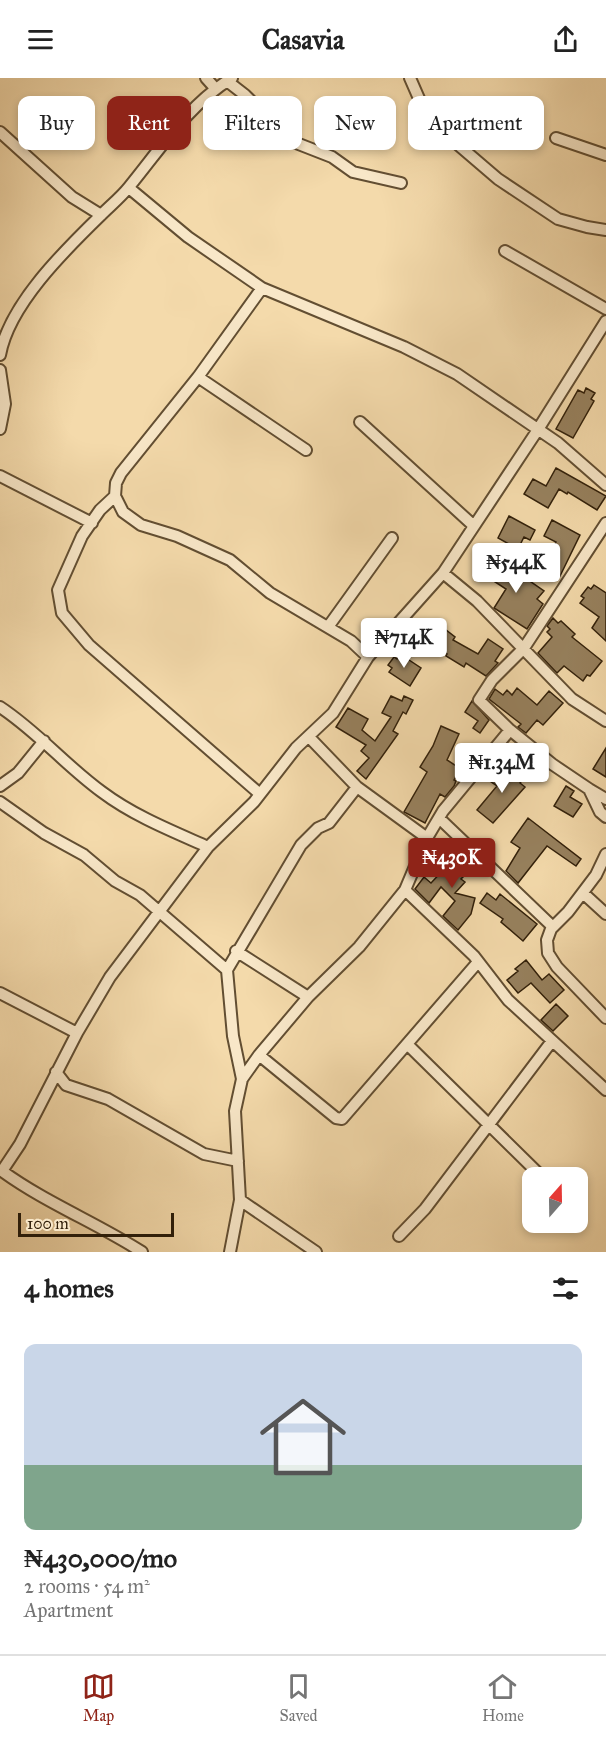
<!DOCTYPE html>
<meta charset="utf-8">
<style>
:root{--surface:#fff;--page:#f2f2f2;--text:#222;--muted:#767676;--line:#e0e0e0;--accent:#8f2418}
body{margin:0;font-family:"IM FELL Great Primer",serif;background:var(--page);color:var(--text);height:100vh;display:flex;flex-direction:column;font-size:22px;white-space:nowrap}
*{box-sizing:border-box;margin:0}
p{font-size:20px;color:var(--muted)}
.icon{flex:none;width:33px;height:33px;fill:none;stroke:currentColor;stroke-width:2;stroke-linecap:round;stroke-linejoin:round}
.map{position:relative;height:1174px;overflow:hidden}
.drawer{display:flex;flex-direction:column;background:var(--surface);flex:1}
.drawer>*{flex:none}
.banner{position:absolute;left:18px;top:18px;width:570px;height:54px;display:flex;gap:12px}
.needle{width:39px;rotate:20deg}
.tools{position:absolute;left:522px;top:1089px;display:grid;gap:12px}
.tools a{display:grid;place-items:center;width:66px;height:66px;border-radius:12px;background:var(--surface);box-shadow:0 3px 9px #0003;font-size:30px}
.scale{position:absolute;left:18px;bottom:15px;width:156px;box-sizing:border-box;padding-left:6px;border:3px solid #32200a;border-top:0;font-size:16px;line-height:21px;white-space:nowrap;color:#32200a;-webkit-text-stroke:4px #f8e7c8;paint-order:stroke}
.price{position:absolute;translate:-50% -51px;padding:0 14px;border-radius:6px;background:#fff;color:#222;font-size:20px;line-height:39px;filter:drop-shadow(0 2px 3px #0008)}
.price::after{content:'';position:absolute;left:50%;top:36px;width:18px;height:14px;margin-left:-9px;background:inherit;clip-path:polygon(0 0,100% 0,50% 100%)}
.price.current{background:var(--accent);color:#fff}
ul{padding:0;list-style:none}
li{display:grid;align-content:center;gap:12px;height:318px;padding:0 24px}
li+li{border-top:2px solid var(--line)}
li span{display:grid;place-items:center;height:186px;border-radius:12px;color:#555}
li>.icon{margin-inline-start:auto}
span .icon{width:108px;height:108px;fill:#fffc;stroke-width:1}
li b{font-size:26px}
h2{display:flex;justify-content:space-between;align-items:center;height:72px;padding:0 24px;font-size:26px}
.pill{padding:0 21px;border-radius:12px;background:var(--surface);box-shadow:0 3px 9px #0003;font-size:21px;line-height:54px}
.pill.current{background:var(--accent);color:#fff}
header{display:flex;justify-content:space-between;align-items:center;height:78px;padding:0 24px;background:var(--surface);font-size:27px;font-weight:700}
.dock{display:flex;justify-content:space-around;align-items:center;height:84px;border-top:2px solid var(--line);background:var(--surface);font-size:16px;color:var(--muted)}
.dock a{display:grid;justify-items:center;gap:3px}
.dock .current{color:var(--accent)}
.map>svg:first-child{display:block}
.building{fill:#97815e;stroke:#32200a;stroke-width:1.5}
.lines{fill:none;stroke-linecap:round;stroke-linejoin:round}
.street-casing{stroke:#624e32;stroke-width:14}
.street{stroke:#f8e7c8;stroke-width:10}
</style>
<header><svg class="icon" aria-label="menu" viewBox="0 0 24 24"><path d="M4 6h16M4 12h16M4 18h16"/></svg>Casavia<svg class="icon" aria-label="share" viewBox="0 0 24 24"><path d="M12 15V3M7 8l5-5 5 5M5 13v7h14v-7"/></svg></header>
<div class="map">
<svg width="606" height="1174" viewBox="0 0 606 1174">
<rect width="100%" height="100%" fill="#f4daab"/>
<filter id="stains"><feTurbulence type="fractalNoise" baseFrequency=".00333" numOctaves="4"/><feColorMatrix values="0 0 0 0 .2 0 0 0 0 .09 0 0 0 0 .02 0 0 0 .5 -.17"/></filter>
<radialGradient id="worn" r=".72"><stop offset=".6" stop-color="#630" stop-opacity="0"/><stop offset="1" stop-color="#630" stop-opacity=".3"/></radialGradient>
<path class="building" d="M 586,310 L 595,315 L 591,321 L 594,323 L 573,360 L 556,351 L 578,312 L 584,315 Z
M 556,390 L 606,418 L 597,432 L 568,414 L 567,416 L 559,411 L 548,430 L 524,416 L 533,401 L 546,408 Z
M 509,438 L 535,452 L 530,462 L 524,459 L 518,471 L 498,460 Z
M 552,442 L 580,457 L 560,498 L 545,489 L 548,484 L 545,483 L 556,464 L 544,458 Z
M 495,479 L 544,513 L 537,521 L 543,526 L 527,551 L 494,530 L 506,511 L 486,498 Z
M 594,507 L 606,515 L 606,563 L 592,550 L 599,539 L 580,525 L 584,520 L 581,518 L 588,509 L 591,511 Z
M 553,540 L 558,545 L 561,543 L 575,556 L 572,559 L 602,583 L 590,598 L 587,597 L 583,603 L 564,588 L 557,595 L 538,575 L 552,559 L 547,554 L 550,551 L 547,548 Z
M 441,548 L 455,559 L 453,562 L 478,576 L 488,561 L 503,571 L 495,583 L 498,585 L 486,598 L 466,585 L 464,589 L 446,578 L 447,576 L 429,562 Z
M 400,576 L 421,590 L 410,608 L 389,594 L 392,590 L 388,587 L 394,579 L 397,581 Z
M 517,610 L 537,627 L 549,613 L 563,625 L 543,647 L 537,642 L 526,655 L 518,649 L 521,646 L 489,621 L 495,611 L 503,617 L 507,612 L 512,617 Z
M 391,618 L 402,623 L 404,618 L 413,622 L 406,636 L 403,634 L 393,653 L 398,656 L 366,701 L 357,693 L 369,680 L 361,673 L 366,667 L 336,649 L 348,630 L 368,641 L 362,652 L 375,663 L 391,639 L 382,635 Z
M 472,623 L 489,642 L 480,655 L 473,650 L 478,643 L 465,634 Z
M 441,648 L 459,656 L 447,682 L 461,691 L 454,702 L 456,703 L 454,708 L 445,719 L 440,716 L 425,745 L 404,734 L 427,694 L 420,689 L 433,668 Z
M 606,670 L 606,699 L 593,691 Z
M 502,689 L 512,697 L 515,693 L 524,700 L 520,705 L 525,709 L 493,745 L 477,732 L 497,708 L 490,703 Z
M 566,708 L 574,713 L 570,719 L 582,726 L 573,739 L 554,728 Z
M 528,740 L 581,781 L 576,788 L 547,768 L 518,805 L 506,793 L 520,770 L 511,764 Z
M 462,772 L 476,786 L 461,801 L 465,804 L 455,815 L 475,820 L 471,836 L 458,852 L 443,838 L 455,823 L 441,809 L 429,825 L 415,811 L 424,799 L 431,805 Z
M 487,815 L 496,822 L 500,816 L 537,846 L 523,863 L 501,844 L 503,841 L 480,825 Z
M 526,882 L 542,902 L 549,896 L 564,912 L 550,925 L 531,905 L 518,915 L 507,902 L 518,893 L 515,891 Z
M 556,926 L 568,938 L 553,953 L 541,942 Z"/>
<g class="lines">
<defs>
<path id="street" d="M 206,0 L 215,10
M 410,0 L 424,32 L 435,47 L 498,101 L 558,141 L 587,149 L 606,152
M 227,3 L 245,17 L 291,63 L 332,79 L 353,94 L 401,105
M 0,54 L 72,119 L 101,137
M 556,60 L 606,77
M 129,110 L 188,159 L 262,210 L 404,269 L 457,296 L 558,365 L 606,407
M 505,173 L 606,231
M 262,210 L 198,299 L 121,395 L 116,405 L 115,418 L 123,434 L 141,447 L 177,458 L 230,482 L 270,515 L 351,563 L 368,579
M 0,277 C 9,227 64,173 100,138 C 110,128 121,119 129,109 C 161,70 189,26 232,0
M 0,292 L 5,326 L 0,351
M 198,299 L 306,372
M 360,344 L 474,448
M 0,398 L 92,445
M 115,418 L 100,432 L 82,458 L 58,512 L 62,535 L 89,567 L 260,716
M 606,445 L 524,570 L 492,602 L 479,622 L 510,652 L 552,686 L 589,711 L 600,734 L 606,739
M 443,495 L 477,523 L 572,621 L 606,643
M 328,549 L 392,460
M 0,629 C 38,654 66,688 102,714 C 134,738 172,753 208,769
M 510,652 L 443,733 L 427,760 L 405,812 L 474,878 L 508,922 L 606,1012
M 309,659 L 357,709
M 0,708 L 18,695 L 44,663
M 589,711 L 606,721
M 0,724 L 44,755 L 84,777 L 115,803 L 140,817 L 227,892
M 439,740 L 553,849
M 606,776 L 596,797 L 568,834 L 551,851 L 547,862 L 548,875 L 557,889 L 606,940
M 583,815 L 606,836
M 236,873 L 308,919
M 0,915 L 77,955
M 407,966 L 538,1095
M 259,977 L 336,1040 L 342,1041 L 478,884
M 56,994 L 66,1007 L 108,1021 L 204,1076 L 238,1083
M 242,1001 L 233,958 L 227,892 L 301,767 L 318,750 L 329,745 L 357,709 L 427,760
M 240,1122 L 316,1174
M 399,1158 L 425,1131 L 552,963
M 142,1174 C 97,1145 46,1125 2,1093 L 20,1066 L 77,955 L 110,899 L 208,769 L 254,724 L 296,670 L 333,635 L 368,579 L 443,495 L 537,353 L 606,243
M 230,1174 L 240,1122 L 235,1033 L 242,1001 L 259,977 L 308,919 L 359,869 L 405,812"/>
</defs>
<use href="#street" class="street-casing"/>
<use href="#street" class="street"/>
</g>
<rect width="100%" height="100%" filter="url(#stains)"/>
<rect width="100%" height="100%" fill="url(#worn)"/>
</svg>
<div class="tools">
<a><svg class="needle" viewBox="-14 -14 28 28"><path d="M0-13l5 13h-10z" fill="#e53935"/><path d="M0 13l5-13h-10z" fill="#767676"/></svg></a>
</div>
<div class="scale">100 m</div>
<b class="price" style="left:516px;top:516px">₦544K</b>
<b class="price" style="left:404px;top:591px">₦714K</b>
<b class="price" style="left:502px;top:716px">₦1.34M</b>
<b class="price current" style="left:452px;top:811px">₦430K</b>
<div class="banner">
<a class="pill">Buy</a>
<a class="pill current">Rent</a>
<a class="pill">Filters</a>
<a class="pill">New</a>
<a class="pill">Apartment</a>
</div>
</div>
<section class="drawer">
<h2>4 homes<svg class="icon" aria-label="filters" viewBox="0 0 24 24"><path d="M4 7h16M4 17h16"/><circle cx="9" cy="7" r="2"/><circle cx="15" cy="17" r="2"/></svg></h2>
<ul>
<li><span style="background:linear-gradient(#c9d6e8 65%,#7fa58c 0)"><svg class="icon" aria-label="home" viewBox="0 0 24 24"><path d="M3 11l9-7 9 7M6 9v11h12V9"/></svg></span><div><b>₦430,000/mo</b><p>2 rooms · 54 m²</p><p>Apartment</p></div></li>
</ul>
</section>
<nav class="dock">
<a class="current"><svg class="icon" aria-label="map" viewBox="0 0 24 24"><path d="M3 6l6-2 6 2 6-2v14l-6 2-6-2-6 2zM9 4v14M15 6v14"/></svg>Map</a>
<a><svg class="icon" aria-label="saved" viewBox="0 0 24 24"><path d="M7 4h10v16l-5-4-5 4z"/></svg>Saved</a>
<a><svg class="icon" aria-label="home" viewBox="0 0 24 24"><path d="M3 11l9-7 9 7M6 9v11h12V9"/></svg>Home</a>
</nav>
